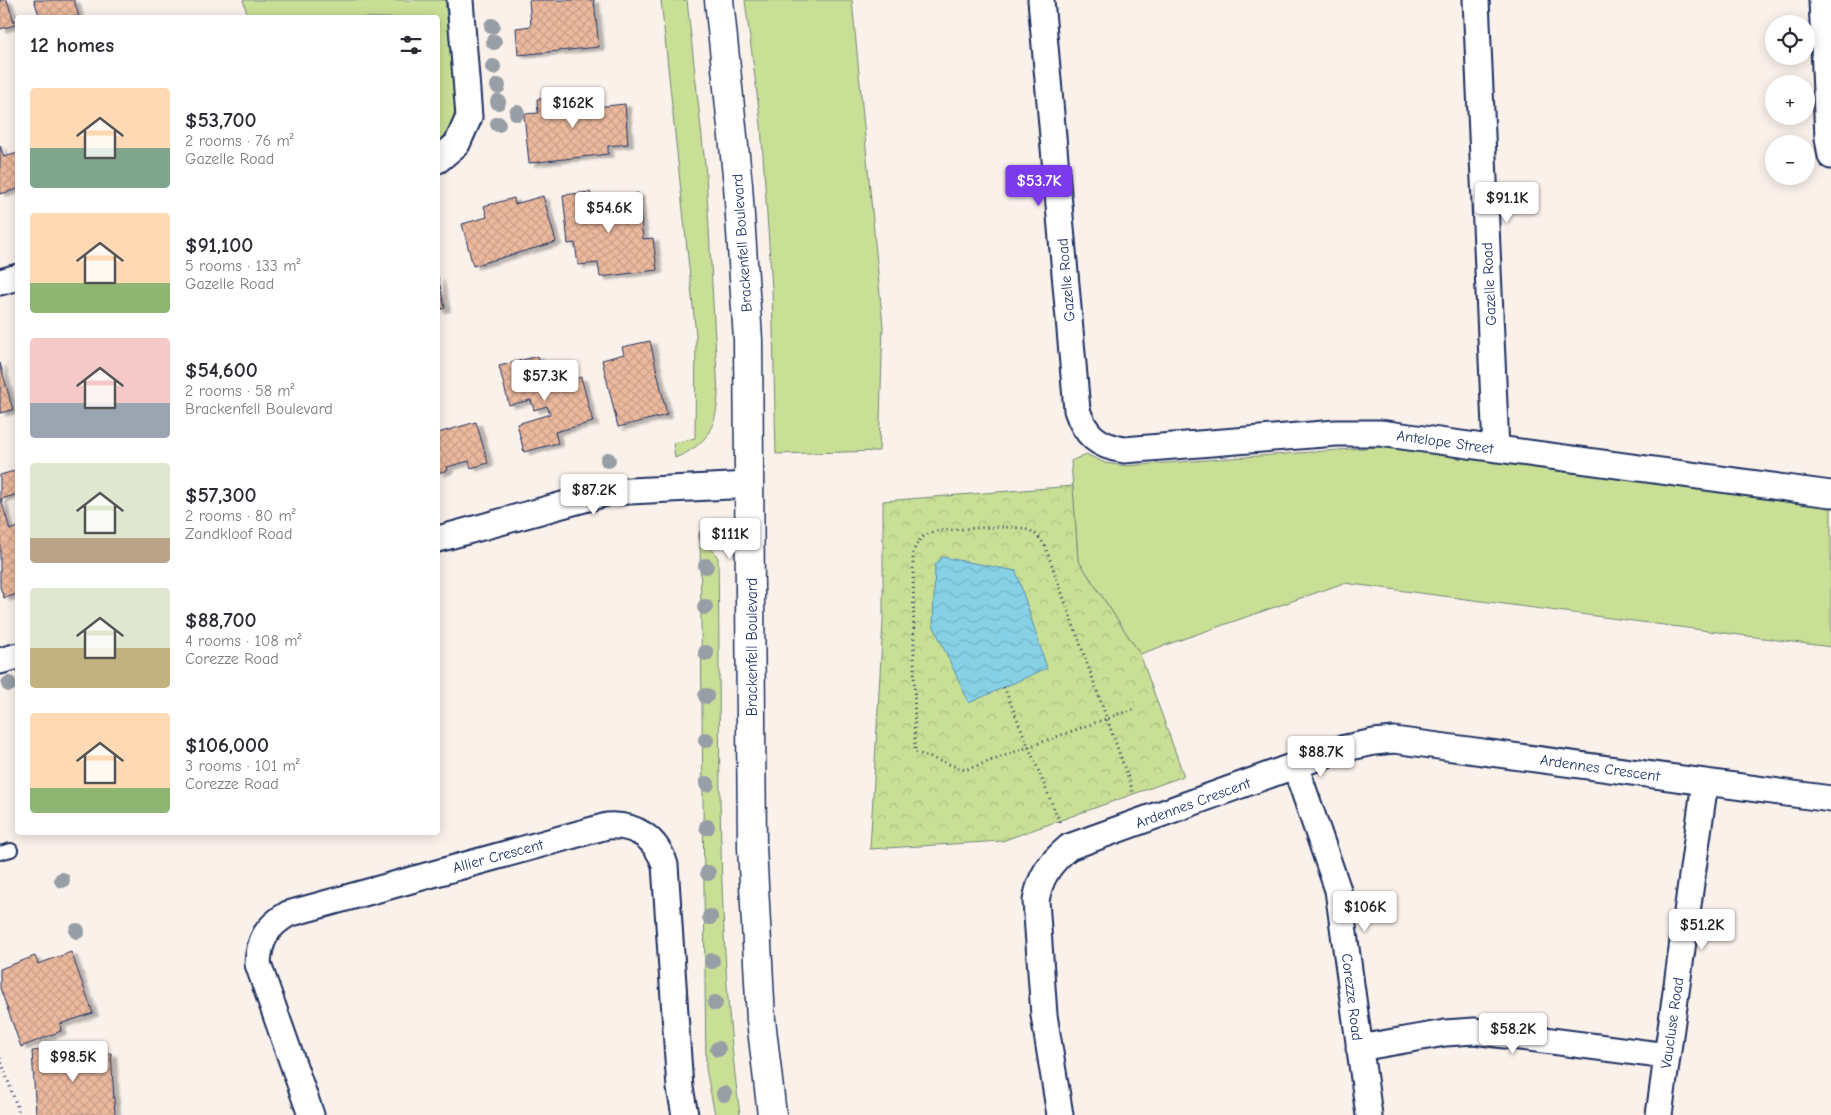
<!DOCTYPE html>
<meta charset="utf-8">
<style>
:root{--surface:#fff;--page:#f7f7f7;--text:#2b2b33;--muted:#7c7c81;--accent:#7c3aed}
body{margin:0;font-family:"Comic Neue",sans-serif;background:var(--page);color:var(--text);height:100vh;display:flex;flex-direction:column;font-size:19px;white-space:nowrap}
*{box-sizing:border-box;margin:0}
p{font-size:16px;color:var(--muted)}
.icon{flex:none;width:28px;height:28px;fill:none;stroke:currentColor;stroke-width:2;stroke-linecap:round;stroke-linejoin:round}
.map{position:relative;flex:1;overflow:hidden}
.sheet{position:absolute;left:15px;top:15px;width:425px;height:820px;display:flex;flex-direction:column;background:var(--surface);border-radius:5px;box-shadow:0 2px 12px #0003}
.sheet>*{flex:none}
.buttons{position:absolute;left:1765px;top:15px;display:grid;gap:10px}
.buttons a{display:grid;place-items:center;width:50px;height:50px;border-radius:50%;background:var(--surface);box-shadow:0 2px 12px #0003;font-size:25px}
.price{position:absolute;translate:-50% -42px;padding:0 11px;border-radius:5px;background:#fff;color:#222;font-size:16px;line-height:32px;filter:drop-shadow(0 1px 2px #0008)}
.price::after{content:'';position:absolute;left:50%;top:30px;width:15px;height:11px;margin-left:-8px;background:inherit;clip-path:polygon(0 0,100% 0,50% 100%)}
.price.active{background:var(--accent);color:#fff}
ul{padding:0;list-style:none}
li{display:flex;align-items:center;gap:15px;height:125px;padding:0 15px}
li span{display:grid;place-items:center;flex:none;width:140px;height:100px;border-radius:5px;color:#555}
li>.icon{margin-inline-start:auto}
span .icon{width:60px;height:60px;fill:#fffc;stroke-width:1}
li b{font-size:21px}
h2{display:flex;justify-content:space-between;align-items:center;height:60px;padding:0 15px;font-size:21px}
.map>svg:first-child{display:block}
.green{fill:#c9df95;stroke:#72877a}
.forest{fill:url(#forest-crowns);stroke:#72877a}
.water{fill:url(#water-waves);stroke:#5b90b0}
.building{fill:url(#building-cross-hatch);stroke:#1b2f5e;filter:url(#shadow)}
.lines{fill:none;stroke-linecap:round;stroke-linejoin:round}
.service-casing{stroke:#1b2f5e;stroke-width:16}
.minor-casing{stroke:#1b2f5e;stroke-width:29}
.tertiary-casing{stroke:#1b2f5e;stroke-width:31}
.path{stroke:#1b2f5e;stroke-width:3;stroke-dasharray:1 4;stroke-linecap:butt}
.service{stroke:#fff;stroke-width:12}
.minor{stroke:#fff;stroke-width:25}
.tertiary{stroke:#fff;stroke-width:28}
.tree{fill:#979ea5}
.labels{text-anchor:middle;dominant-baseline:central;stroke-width:4;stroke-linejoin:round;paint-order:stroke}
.street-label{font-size:15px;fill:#1b2f5e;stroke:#fff}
</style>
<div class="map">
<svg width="1831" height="1115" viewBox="0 0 1831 1115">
<defs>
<pattern id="forest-crowns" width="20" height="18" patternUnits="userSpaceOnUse" patternTransform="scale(1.25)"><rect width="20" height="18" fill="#c9df95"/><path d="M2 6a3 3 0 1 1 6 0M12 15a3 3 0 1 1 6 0" fill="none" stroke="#acc083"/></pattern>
<pattern id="water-waves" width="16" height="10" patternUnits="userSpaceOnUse" patternTransform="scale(1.25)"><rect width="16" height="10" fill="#86d1e6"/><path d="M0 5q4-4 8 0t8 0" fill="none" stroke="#73b4c8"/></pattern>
<pattern id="building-cross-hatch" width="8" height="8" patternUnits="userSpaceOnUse" patternTransform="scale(1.25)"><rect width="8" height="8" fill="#ecb99d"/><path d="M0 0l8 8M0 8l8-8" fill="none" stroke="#ca9f8a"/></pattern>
<filter id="shadow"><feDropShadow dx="5.5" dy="3" stdDeviation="1" flood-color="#0004"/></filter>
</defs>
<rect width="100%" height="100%" fill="#fbf1eb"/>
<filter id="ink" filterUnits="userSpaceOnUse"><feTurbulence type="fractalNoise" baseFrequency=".02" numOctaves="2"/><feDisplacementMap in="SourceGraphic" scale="10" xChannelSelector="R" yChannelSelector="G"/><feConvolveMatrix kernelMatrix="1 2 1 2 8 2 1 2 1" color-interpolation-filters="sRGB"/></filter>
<g filter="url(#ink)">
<path class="green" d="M 243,0 L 445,0 L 456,97 C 456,115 451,130 438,143 L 438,18 L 248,17 Z
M 661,0 L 687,0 L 706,174 L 718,393 C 717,427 707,445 675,458 L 673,443 L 695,438 L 696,335 Z
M 745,0 L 852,0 L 883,326 L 879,451 L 776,454 L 772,289 L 761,125 Z
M 1378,447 L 1831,507 L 1831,647 L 1344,583 L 1140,654 L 1078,560 L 1071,461 L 1086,454 L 1105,463 L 1126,466 Z
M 700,532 L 718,558 C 721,744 715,931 740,1115 L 715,1115 L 706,1069 Z"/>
<path class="forest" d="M 1073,486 L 1078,560 L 1140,654 L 1184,776 L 1002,841 L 870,849 L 883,622 L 883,501 Z"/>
<path class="water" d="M 942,557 L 1016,571 L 1047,668 L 969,703 L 933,625 L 935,565 Z"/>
<path class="building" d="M 0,0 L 7,0 L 15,25 L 0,29 Z
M 34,0 L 74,0 L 79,17 L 40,18 Z
M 529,0 L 594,0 L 599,47 L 518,55 L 516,28 L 531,26 Z
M 583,95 L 585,108 L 625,104 L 628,144 L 608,146 L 608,154 L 529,163 L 524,114 L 538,113 L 537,99 Z
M 0,145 L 4,157 L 18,153 L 18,189 L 0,194 Z
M 590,192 L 592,198 L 612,193 L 614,200 L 638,193 L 643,239 L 653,238 L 657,270 L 600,277 L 598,263 L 578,265 L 575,243 L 568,244 L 563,195 Z
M 543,196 L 556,242 L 473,266 L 462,224 L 487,217 L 484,206 L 514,198 L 515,204 Z
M 438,277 L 445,308 L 438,310 Z
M 650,341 L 667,415 L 618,427 L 602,360 L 624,354 L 622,347 Z
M 538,356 L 546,386 L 581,377 L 593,422 L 555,432 L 558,443 L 524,452 L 517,424 L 550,414 L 547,406 L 534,410 L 531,400 L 509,405 L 499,366 Z
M 0,363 L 13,410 L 0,413 Z
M 476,422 L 488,463 L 471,468 L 469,461 L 447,467 L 448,470 L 438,473 L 438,431 L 438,433 Z
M 18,470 L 18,494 L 1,499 L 10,530 L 18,527 L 18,594 L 4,598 L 0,587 L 0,475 Z
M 71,952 L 93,1013 L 60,1024 L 61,1031 L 21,1047 L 0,988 L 0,969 L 35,956 L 38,964 Z
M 75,1047 L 75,1056 L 111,1053 L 115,1115 L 36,1115 L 32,1051 Z"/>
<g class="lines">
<defs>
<path id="service" d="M 0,853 L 11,850"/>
<path id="minor" d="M 1041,0 L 1077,410 C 1085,435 1098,446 1124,450 L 1336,433 L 1380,433 L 1831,494
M 1476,0 L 1496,449
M 1822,0 L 1828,138 L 1831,156
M 438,160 L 457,144 L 469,117 L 460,0
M 0,282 L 18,277
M 438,539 L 610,492 L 750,485
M 0,661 L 18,656
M 1295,765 L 1338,890 L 1369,1115
M 1359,1048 L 1445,1033 L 1474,1031 L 1667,1056
M 311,1115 L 258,964 C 259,940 267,926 288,914 L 607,826 C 635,824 656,838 665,865 L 680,1088 L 685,1115
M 1060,1115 L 1044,1015 L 1036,901 C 1040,876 1050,863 1069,847 L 1341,749 L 1374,742 L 1394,740 L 1831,799
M 1659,1115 L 1705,782"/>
<path id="tertiary" d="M 719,0 L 738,185 L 748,340 L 752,847 L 761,1020 L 772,1115"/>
</defs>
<use href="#service" class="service-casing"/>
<use href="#minor" class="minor-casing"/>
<use href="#tertiary" class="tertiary-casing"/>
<path class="path" d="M 1004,687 L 1060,823
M 1133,709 L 965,770 L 915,752 L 913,553 C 917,540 923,535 936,531 C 957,530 1006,524 1025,529 C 1034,531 1040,538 1045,546 L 1134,794
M 0,1058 L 20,1115"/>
<use href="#service" class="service"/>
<use href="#minor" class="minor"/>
<use href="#tertiary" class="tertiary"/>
</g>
<g class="tree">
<circle cx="492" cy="26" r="8"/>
<circle cx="494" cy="42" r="8"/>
<circle cx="493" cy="67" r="8"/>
<circle cx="498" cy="86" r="8"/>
<circle cx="498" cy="102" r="8"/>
<circle cx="517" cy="113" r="8"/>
<circle cx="498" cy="124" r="8"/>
<circle cx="608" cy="460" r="8"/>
<circle cx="706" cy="536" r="8"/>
<circle cx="706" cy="566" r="8"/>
<circle cx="705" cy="607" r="8"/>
<circle cx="706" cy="653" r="8"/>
<circle cx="9" cy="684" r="8"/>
<circle cx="706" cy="696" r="8"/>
<circle cx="706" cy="740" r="8"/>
<circle cx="707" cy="784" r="8"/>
<circle cx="707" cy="827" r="8"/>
<circle cx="708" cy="873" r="8"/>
<circle cx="62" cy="880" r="8"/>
<circle cx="710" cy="917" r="8"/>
<circle cx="77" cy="931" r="8"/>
<circle cx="712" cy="961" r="8"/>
<circle cx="715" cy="1003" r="8"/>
<circle cx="718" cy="1049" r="8"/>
<circle cx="724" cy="1094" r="8"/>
</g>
</g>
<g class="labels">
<g class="street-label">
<text transform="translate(742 243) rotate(-94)">Brackenfell Boulevard</text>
<text transform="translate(1066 280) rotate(-95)">Gazelle Road</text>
<text transform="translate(1489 284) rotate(-93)">Gazelle Road</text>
<text transform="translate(1445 442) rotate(8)">Antelope Street</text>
<text transform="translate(752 647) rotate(-90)">Brackenfell Boulevard</text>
<text transform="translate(1600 768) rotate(8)">Ardennes Crescent</text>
<text transform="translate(1193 803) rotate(-20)">Ardennes Crescent</text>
<text transform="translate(498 856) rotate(-15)">Allier Crescent</text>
<text transform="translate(1352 997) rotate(83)">Corezze Road</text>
<text transform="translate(1672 1023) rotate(-82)">Vaucluse Road</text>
</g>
</g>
</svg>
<div class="buttons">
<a><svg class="icon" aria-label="locate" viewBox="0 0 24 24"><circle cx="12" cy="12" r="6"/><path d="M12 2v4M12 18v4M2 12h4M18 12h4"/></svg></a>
<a>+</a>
<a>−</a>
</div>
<b class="price" style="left:573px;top:129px">$162K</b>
<b class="price active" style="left:1039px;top:207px">$53.7K</b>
<b class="price" style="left:1507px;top:224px">$91.1K</b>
<b class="price" style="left:609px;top:234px">$54.6K</b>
<b class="price" style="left:545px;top:402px">$57.3K</b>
<b class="price" style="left:594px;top:516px">$87.2K</b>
<b class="price" style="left:730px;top:560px">$111K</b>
<b class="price" style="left:1321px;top:778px">$88.7K</b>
<b class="price" style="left:1365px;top:933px">$106K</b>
<b class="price" style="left:1702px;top:951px">$51.2K</b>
<b class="price" style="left:1513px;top:1055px">$58.2K</b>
<b class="price" style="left:73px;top:1083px">$98.5K</b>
<section class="sheet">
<h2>12 homes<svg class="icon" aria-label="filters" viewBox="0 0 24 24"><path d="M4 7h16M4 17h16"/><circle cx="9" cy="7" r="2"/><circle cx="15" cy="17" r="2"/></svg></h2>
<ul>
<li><span style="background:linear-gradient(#ffd9b3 60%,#7fa58c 0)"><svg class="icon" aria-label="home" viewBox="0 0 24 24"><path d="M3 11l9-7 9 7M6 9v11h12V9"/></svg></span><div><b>$53,700</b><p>2 rooms · 76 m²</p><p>Gazelle Road</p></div></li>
<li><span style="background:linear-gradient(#ffd9b3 70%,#8fb573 0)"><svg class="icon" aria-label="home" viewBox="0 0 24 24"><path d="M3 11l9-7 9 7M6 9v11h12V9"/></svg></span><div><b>$91,100</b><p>5 rooms · 133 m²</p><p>Gazelle Road</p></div></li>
<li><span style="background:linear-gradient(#f6c9c9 65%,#9aa5b1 0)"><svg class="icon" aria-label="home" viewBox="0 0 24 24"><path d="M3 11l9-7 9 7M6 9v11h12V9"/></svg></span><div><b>$54,600</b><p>2 rooms · 58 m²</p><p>Brackenfell Boulevard</p></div></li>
<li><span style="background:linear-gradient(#dfe7d0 75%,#b9a48a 0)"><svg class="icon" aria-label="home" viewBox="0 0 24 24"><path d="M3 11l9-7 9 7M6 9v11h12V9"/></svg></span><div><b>$57,300</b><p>2 rooms · 80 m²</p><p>Zandkloof Road</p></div></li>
<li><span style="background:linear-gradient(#dfe7d0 60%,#c2b280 0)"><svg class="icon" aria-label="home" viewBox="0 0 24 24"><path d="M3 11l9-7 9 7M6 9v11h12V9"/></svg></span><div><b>$88,700</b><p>4 rooms · 108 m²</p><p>Corezze Road</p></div></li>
<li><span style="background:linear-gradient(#ffd9b3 75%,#8fb573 0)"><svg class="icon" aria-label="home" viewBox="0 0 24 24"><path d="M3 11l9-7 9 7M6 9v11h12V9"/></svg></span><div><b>$106,000</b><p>3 rooms · 101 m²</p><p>Corezze Road</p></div></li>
</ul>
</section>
</div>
